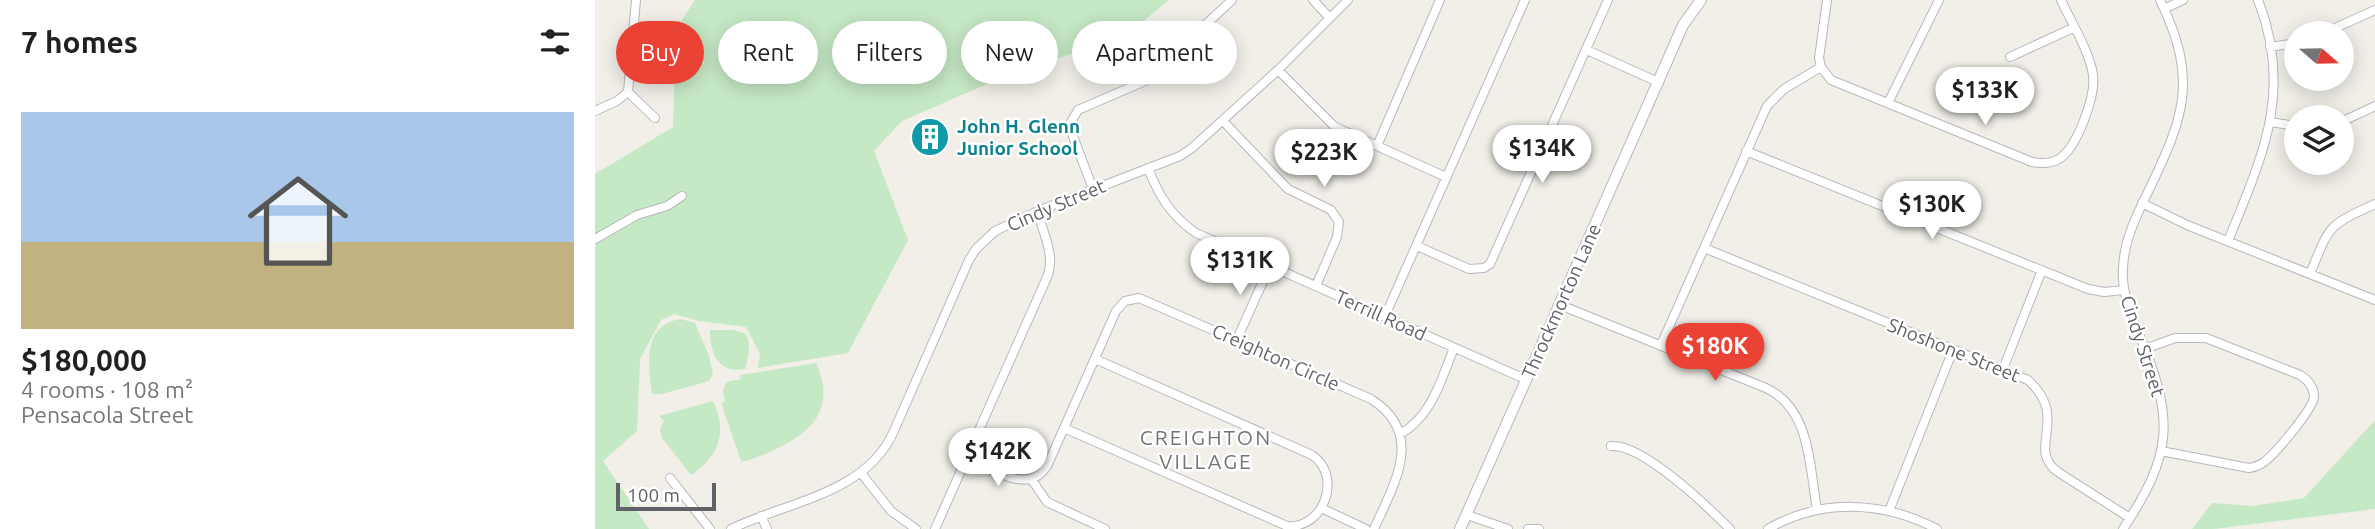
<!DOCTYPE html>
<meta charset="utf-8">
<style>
:root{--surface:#fff;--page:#f6f6f6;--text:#202124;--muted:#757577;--line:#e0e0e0;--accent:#ea4335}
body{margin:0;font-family:Ubuntu,sans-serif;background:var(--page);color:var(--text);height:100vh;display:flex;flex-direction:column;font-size:26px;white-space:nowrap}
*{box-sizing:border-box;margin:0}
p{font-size:23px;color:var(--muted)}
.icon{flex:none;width:38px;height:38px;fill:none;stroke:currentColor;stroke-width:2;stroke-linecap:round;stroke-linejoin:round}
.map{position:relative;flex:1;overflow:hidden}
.details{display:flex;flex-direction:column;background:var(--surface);width:595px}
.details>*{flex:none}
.hud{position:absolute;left:21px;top:21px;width:665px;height:63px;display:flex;gap:14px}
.needle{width:46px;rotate:110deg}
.tools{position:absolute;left:1689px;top:21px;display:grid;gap:14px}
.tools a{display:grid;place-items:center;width:70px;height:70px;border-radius:50%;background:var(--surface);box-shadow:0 4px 18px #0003;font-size:35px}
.scale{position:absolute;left:21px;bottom:18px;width:100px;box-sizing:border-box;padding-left:7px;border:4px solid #5f6368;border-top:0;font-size:19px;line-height:24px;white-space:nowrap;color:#5f6368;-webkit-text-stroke:5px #fff;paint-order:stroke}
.price{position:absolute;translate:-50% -60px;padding:0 16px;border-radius:24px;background:#fff;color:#222;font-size:23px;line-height:46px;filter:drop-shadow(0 2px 4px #0008)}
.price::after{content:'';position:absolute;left:50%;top:42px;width:21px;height:16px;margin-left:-10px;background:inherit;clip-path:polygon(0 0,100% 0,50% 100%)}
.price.current{background:var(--accent);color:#fff}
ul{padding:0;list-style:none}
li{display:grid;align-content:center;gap:14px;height:371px;padding:0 21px}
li+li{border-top:2px solid var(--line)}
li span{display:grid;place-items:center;height:217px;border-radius:0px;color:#555}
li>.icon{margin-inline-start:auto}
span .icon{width:126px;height:126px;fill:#fffc;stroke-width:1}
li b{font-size:30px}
h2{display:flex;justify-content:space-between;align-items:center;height:84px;padding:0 21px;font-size:30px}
.chip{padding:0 24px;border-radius:32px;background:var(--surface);box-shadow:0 4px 18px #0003;font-size:24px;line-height:63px}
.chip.current{background:var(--accent);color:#fff}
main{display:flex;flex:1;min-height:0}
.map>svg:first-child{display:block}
.green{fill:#c5e8c5}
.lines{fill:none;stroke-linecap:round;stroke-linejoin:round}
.minor-casing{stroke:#b5b8bc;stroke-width:10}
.tertiary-casing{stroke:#b5b8bc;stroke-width:12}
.minor{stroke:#fff;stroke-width:8}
.tertiary{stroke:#fff;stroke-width:10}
.labels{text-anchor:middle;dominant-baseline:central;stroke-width:5;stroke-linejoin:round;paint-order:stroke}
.culture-label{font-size:19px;font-weight:bold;fill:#0d838f;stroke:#fff;text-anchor:start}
.street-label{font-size:19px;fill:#5f6368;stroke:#fff}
.neighbourhood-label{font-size:21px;letter-spacing:2px;fill:#70757a;stroke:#fff}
</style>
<main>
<section class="details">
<h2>7 homes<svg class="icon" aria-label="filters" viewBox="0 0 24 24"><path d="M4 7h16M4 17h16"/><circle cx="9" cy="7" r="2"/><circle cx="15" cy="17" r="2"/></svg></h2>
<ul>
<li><span style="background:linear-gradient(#a9c7e8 60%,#c2b280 0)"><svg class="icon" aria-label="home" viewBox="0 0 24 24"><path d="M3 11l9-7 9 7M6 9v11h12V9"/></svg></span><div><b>$180,000</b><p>4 rooms · 108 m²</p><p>Pensacola Street</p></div></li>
</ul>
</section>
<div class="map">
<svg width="1780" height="529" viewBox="0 0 1780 529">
<rect width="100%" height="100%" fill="#f1efe8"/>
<path class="green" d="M 100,0 L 574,0 L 529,37 L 420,72 L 307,121 L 279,151 L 313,240 L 253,353 L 163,368 L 165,354 L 151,327 L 104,321 L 79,314 L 66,320 L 45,359 L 42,431 L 8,461 L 54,529 L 0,529 L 0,174 L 78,127 L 81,29 Z
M 86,319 L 100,323 L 114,356 L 118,374 L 114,381 L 67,394 L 57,394 C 53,367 47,324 86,319 Z
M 115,330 L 139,330 L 151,334 C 157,345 153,357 150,369 C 123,374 115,353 115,330 Z
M 221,363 C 248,422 197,444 152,461 L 146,461 L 126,403 L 130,402 L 128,390 L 132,382 L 146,379 L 145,375 Z
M 118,401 C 133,431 124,457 96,475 L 67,438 L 65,429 L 69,421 L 64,416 Z
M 1780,420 L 1780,509 L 1619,529 L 1597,529 L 1617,503 L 1658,506 L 1709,498 Z"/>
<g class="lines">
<defs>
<path id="minor" d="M 41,0 L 33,92 L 60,118
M 718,0 L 735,18
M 1232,0 L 1224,58 L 1226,67 L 1236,80 L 1437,162 C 1447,164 1455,164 1464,159 C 1482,148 1501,96 1498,75 C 1495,52 1476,22 1466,0
M 1569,9 L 1588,0
M 1729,33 L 1780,10
M 1675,47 L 1701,43
M 992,50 L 1063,82
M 1415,57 L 1478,28
M 683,70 L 740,127 L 851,177
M 1293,103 L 1344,0
M 0,111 L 22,101 L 33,92
M 628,121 L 693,189 L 736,210 L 744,222 L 742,237 L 721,286
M 1675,122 L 1701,126
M 1746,122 L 1780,106
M 782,146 L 845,0
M 1151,151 L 1493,289 L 1509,292 L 1529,290
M 553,168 C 564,196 576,216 601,233 L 930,379
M 498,189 L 476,131 L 476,122 L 483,110 L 550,81 L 637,0
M 1547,203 L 1592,225 L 1780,300
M 0,239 L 42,215 L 72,206 L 87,196
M 1633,241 C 1667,157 1699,92 1663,0
M 822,246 L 874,269 L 889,268 L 895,264 L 1013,0
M 1109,248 L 1433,380 C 1476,419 1430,448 1463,472 L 1535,518
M 1715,274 C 1735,225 1732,226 1780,204
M 965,305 L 1171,388 C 1216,409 1214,466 1222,509
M 790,316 L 930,0
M 642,339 L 675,266
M 1066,345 L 1172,106 L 1189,89 L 1226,67
M 1550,349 L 1580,338 L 1611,338 L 1705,375 C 1713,380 1719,387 1719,397 C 1718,409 1680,454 1669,462 C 1664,466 1660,467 1654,468 L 1566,451
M 1408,369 L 1447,270
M 469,428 L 692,526 C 729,529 748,476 717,455 L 500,359
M 805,434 C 837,417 846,379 859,348
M 1016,446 C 1047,443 1113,507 1135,529
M 372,458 C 397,469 435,497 453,464 L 521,311 L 530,301 L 544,298 L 776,399 C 831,434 799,484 779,529
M 266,473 L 296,511 L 321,529
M 75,478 L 115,529
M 437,480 L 452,502 L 510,529
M 726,508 L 771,529
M 1294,511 L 1358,350
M 872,515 L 913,529
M 166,516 L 172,529
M 136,529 C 191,502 270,494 298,433 L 374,260 L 381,249 L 400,231 L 443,211 L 585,156 L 597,148 L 683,70 L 753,0
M 340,529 L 453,275 C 460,252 447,233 443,211
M 933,529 L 944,529
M 1173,529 C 1226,498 1288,501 1342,529
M 1528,529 C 1577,455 1580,421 1546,339 C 1537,316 1526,293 1528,268 C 1529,241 1541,216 1553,192 C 1589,117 1604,80 1565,0"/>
<path id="tertiary" d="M 865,529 L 1063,82 L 1088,25 L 1106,0"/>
</defs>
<use href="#minor" class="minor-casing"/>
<use href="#tertiary" class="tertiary-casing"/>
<use href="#minor" class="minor"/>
<use href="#tertiary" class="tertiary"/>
</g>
<defs>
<symbol id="building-disc" viewBox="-11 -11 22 22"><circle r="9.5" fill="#0f9aa8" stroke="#fff"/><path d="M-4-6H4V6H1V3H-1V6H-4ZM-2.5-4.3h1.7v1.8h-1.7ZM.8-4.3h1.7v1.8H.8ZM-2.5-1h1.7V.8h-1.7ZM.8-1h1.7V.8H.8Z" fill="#fff"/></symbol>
</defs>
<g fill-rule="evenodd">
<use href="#building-disc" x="313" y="115" width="44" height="44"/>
</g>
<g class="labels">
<g class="culture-label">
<text x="362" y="126">John H. Glenn<tspan x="362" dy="22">Junior School</tspan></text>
</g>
<g class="street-label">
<text transform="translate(461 205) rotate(-23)">Cindy Street</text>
<text transform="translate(966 301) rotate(-66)">Throckmorton Lane</text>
<text transform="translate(786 315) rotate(24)">Terrill Road</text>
<text transform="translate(1548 346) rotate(72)">Cindy Street</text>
<text transform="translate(1359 350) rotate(22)">Shoshone Street</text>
<text transform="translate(681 357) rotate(24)">Creighton Circle</text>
</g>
<g class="neighbourhood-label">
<text x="611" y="437">CREIGHTON<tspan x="611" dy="24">VILLAGE</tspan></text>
</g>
</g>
</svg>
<div class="tools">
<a><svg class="needle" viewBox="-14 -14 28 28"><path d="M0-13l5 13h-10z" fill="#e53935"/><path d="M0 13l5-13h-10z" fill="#757577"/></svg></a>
<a><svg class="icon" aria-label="layers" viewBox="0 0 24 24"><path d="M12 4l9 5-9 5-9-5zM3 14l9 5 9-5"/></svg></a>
</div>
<div class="scale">100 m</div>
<b class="price" style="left:1390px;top:127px">$133K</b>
<b class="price" style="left:947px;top:185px">$134K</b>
<b class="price" style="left:729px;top:189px">$223K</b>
<b class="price" style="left:1337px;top:241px">$130K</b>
<b class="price" style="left:645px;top:297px">$131K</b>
<b class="price current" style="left:1120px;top:383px">$180K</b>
<b class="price" style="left:403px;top:488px">$142K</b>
<div class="hud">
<a class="chip current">Buy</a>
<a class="chip">Rent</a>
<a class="chip">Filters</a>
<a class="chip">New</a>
<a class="chip">Apartment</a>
</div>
</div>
</main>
